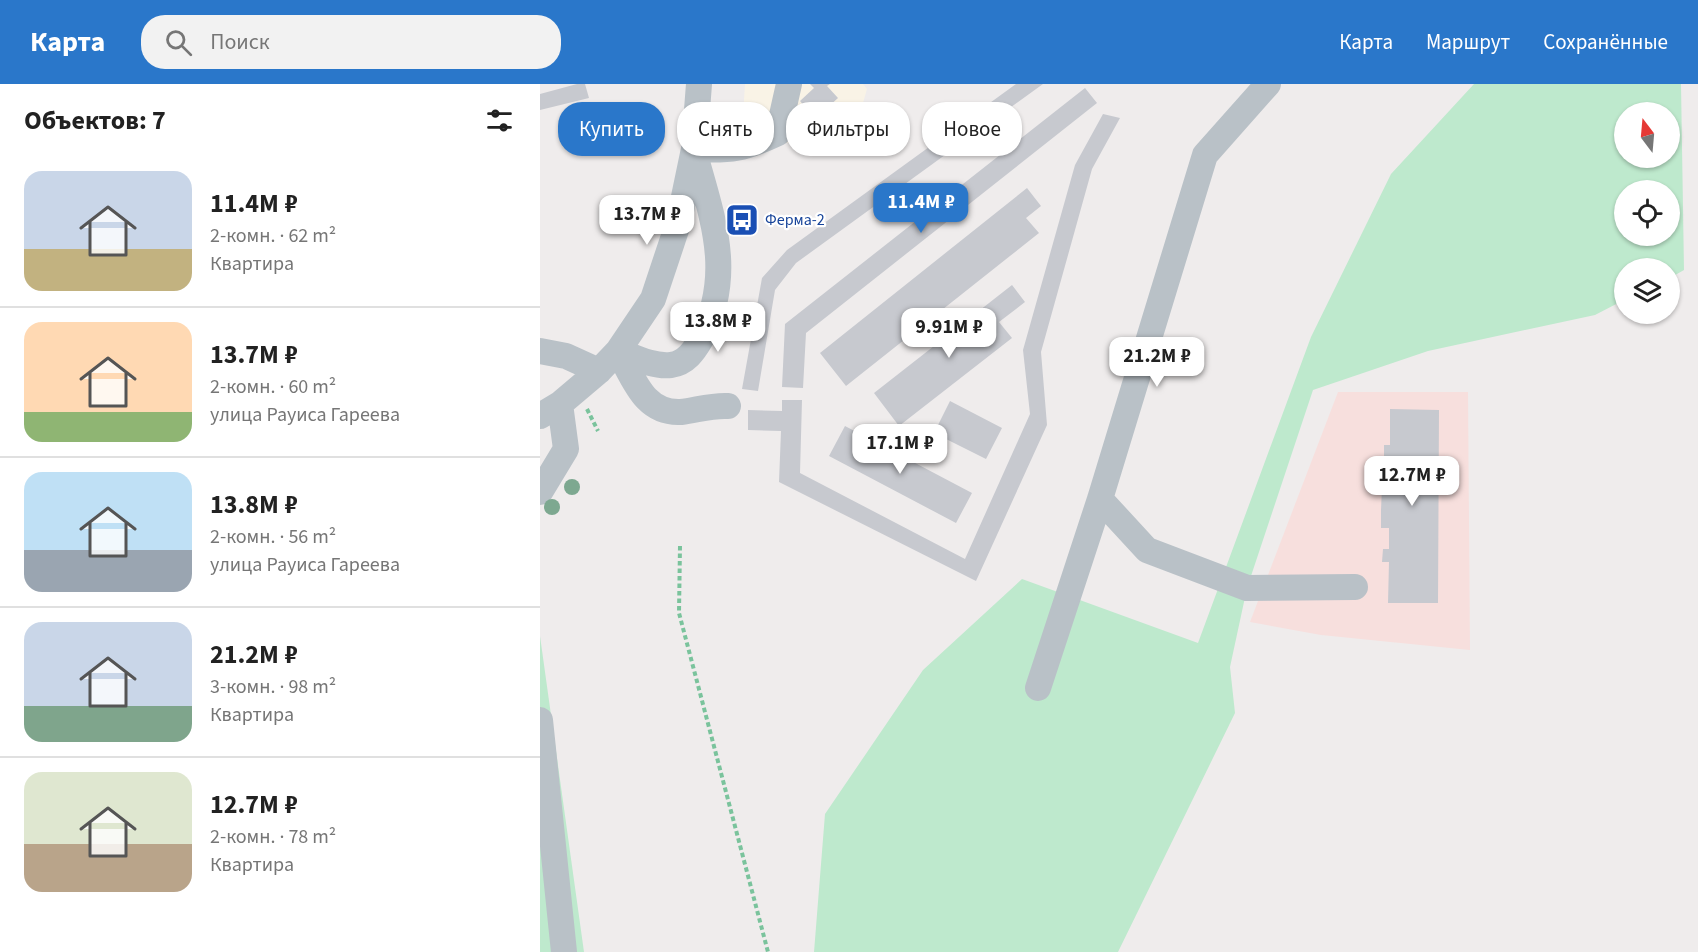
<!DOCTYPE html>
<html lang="ru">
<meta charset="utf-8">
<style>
:root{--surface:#fff;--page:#f2f2f2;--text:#222;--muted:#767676;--line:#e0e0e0;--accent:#2a77ca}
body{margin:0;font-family:"Source Sans 3",sans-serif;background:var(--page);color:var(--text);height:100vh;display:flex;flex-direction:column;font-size:22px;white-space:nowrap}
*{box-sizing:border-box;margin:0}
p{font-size:20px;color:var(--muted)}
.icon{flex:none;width:33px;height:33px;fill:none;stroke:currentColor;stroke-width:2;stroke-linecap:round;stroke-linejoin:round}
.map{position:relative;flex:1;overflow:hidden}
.sheet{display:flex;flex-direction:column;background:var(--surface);width:540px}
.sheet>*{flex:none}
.hud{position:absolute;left:18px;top:18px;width:570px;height:54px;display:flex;gap:12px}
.needle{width:39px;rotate:344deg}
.fabs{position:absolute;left:1074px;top:18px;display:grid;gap:12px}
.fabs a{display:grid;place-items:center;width:66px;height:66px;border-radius:50%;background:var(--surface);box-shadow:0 2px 4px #0004;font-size:30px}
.price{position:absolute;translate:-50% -51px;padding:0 14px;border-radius:12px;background:#fff;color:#222;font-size:20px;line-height:39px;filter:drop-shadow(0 2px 3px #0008)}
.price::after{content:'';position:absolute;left:50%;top:36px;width:18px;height:14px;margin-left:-9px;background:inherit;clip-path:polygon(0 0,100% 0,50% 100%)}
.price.selected{background:var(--accent);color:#fff}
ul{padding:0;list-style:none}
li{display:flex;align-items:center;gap:18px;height:150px;padding:0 24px}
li+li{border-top:2px solid var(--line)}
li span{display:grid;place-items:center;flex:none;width:168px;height:120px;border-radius:18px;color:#555}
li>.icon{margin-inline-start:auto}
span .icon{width:72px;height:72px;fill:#fffc;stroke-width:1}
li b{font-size:26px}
h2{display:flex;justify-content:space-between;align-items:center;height:72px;padding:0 24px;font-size:26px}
.tag{padding:0 21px;border-radius:24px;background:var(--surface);box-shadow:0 2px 4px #0004;font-size:21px;line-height:54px}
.tag.selected{background:var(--accent);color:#fff}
header{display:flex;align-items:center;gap:36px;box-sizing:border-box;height:84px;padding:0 30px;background:var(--accent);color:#fff}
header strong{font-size:28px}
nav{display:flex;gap:33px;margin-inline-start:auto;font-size:21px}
.search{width:420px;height:54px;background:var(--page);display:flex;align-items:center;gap:15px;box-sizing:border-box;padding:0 21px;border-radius:24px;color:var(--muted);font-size:22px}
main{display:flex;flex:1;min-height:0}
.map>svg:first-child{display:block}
.commercial{fill:#f9f3e6}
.medical{fill:#f7dfdd}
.green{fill:#bee9cd;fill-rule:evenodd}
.building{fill:#c7c9cf}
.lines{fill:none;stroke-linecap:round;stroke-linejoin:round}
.path{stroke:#7ac39c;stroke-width:4;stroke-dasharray:4.5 3;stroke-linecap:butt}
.minor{stroke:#b9c1c7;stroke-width:26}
.tree{fill:#7da890}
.labels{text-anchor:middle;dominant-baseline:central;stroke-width:4.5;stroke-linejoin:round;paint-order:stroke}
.transit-label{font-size:16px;fill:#164399;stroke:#fff;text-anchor:start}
</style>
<header>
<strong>Карта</strong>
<div class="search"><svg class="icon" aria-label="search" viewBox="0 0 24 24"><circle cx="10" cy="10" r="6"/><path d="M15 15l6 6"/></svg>Поиск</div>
<nav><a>Карта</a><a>Маршрут</a><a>Сохранённые</a></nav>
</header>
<main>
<section class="sheet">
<h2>Объектов: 7<svg class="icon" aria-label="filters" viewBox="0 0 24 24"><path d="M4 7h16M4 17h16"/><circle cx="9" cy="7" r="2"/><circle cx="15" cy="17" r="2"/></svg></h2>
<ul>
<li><span style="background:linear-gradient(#c9d6e8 65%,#c2b280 0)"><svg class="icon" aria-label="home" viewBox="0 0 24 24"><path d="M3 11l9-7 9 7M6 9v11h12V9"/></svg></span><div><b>11.4M ₽</b><p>2-комн. · 62 m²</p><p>Квартира</p></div></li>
<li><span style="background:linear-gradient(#ffd9b3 75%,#8fb573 0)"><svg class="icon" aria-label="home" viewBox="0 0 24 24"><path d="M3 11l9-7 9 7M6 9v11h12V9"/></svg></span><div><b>13.7M ₽</b><p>2-комн. · 60 m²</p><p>улица Рауиса Гареева</p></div></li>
<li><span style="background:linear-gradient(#bfe0f5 65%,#9aa5b1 0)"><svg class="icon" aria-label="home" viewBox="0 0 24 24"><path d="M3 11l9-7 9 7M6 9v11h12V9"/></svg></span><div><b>13.8M ₽</b><p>2-комн. · 56 m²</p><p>улица Рауиса Гареева</p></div></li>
<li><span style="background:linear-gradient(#c9d6e8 70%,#7fa58c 0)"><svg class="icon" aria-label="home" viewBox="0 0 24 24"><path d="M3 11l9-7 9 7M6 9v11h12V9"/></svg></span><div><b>21.2M ₽</b><p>3-комн. · 98 m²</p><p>Квартира</p></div></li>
<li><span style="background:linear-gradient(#dfe7d0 60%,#b9a48a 0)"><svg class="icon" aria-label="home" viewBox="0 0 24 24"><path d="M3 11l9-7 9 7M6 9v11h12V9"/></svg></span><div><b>12.7M ₽</b><p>2-комн. · 78 m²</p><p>Квартира</p></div></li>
</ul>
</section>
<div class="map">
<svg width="1158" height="868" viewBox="0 0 1158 868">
<rect width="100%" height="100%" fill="#efecec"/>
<path class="commercial" d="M 205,0 L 323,0 L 327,5 L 321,26 L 312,37 L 276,53 L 236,61 L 198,73 L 193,40 L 203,32 Z"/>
<path class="medical" d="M 798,308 L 928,308 L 930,566 L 781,551 L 710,538 Z"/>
<path class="green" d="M 934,0 L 1141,0 L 1144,186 L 1130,194 L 1130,184 L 1084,184 L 1084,216 L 1055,231 L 888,267 L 773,306 L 707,504 L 690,583 L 695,629 L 578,868 L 274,868 L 285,730 L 383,586 L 482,495 L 658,559 L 771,253 L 851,90 ZM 1084,28 L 1130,28 L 1130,74 L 1084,74 ZM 1084,106 L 1130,106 L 1130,152 L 1084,152 Z
M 0,552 L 44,868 L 0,868 Z"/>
<path class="building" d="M 37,0 L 45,0 L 49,14 L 0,26 L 0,10 Z
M 270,0 L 290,0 L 287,2 L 298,14 L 275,35 L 260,17 L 274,4 Z
M 476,0 L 503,0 L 256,179 L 235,206 L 218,307 L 202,305 L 222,194 L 247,166 Z
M 545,4 L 557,19 L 266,249 L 263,304 L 242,303 L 245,240 Z
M 563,30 L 580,34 L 552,85 L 501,268 L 507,341 L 436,497 L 239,398 L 241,347 L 208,346 L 208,326 L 242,327 L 242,316 L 262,316 L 260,389 L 425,475 L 490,330 L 483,266 L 535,81 Z
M 487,104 L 501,122 L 486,134 L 499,149 L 306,302 L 280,269 Z
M 472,201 L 485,218 L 459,238 L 472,254 L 359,342 L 334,309 Z
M 410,317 L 462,344 L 446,375 L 394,349 Z
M 850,325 L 899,326 L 898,519 L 848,519 L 849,478 L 842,478 L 843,465 L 849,465 L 849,444 L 841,444 L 841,426 L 842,403 L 849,403 L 849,374 L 844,374 L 844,361 L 850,361 Z
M 305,342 L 432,409 L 416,439 L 289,372 Z"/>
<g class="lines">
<path class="path" d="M 47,325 L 58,347
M 140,462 L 139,529 L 228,868"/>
<path class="minor" d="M 154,65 C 191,67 204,65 238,49 L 249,0
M 0,267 L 26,272 L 59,287
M 78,267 C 94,273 113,283 131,281 C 146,279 154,267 161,255 C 194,190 173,136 155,71
M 78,267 C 94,295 104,330 141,328 C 157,326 172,321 188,322
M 0,332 L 20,320 L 59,287 L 78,267 L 113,215 L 139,137 L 154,65 L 159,0
M 0,408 L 26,365 L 20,320
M 560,415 L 607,466 L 707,504 L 815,503
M 498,604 L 560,415 L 665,71 L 728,0
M 0,636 L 24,868"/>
</g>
<g class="tree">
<circle cx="32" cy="403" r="8"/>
<circle cx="12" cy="423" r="8"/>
</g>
<defs>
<symbol id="bus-square" viewBox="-11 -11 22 22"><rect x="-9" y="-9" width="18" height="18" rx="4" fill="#1a4fb4" stroke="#fff"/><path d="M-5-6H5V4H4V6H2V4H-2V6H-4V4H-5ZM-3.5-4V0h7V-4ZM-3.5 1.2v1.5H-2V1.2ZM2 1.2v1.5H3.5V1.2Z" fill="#fff"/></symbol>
</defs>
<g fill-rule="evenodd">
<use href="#bus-square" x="183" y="117" width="38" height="38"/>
</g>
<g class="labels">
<g class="transit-label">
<text x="225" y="136">Ферма-2</text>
</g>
</g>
</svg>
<div class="fabs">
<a><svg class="needle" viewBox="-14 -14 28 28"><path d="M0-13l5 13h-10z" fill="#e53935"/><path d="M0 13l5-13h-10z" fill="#767676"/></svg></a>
<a><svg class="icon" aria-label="locate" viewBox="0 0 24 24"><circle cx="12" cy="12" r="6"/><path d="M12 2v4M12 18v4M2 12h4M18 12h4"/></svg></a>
<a><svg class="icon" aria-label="layers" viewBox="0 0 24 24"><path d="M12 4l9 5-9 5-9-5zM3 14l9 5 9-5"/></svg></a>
</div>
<b class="price selected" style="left:381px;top:150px">11.4M ₽</b>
<b class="price" style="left:107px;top:162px">13.7M ₽</b>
<b class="price" style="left:178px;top:269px">13.8M ₽</b>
<b class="price" style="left:409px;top:275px">9.91M ₽</b>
<b class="price" style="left:617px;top:304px">21.2M ₽</b>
<b class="price" style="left:360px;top:391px">17.1M ₽</b>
<b class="price" style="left:872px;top:423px">12.7M ₽</b>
<div class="hud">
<a class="tag selected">Купить</a>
<a class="tag">Снять</a>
<a class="tag">Фильтры</a>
<a class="tag">Новое</a>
</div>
</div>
</main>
